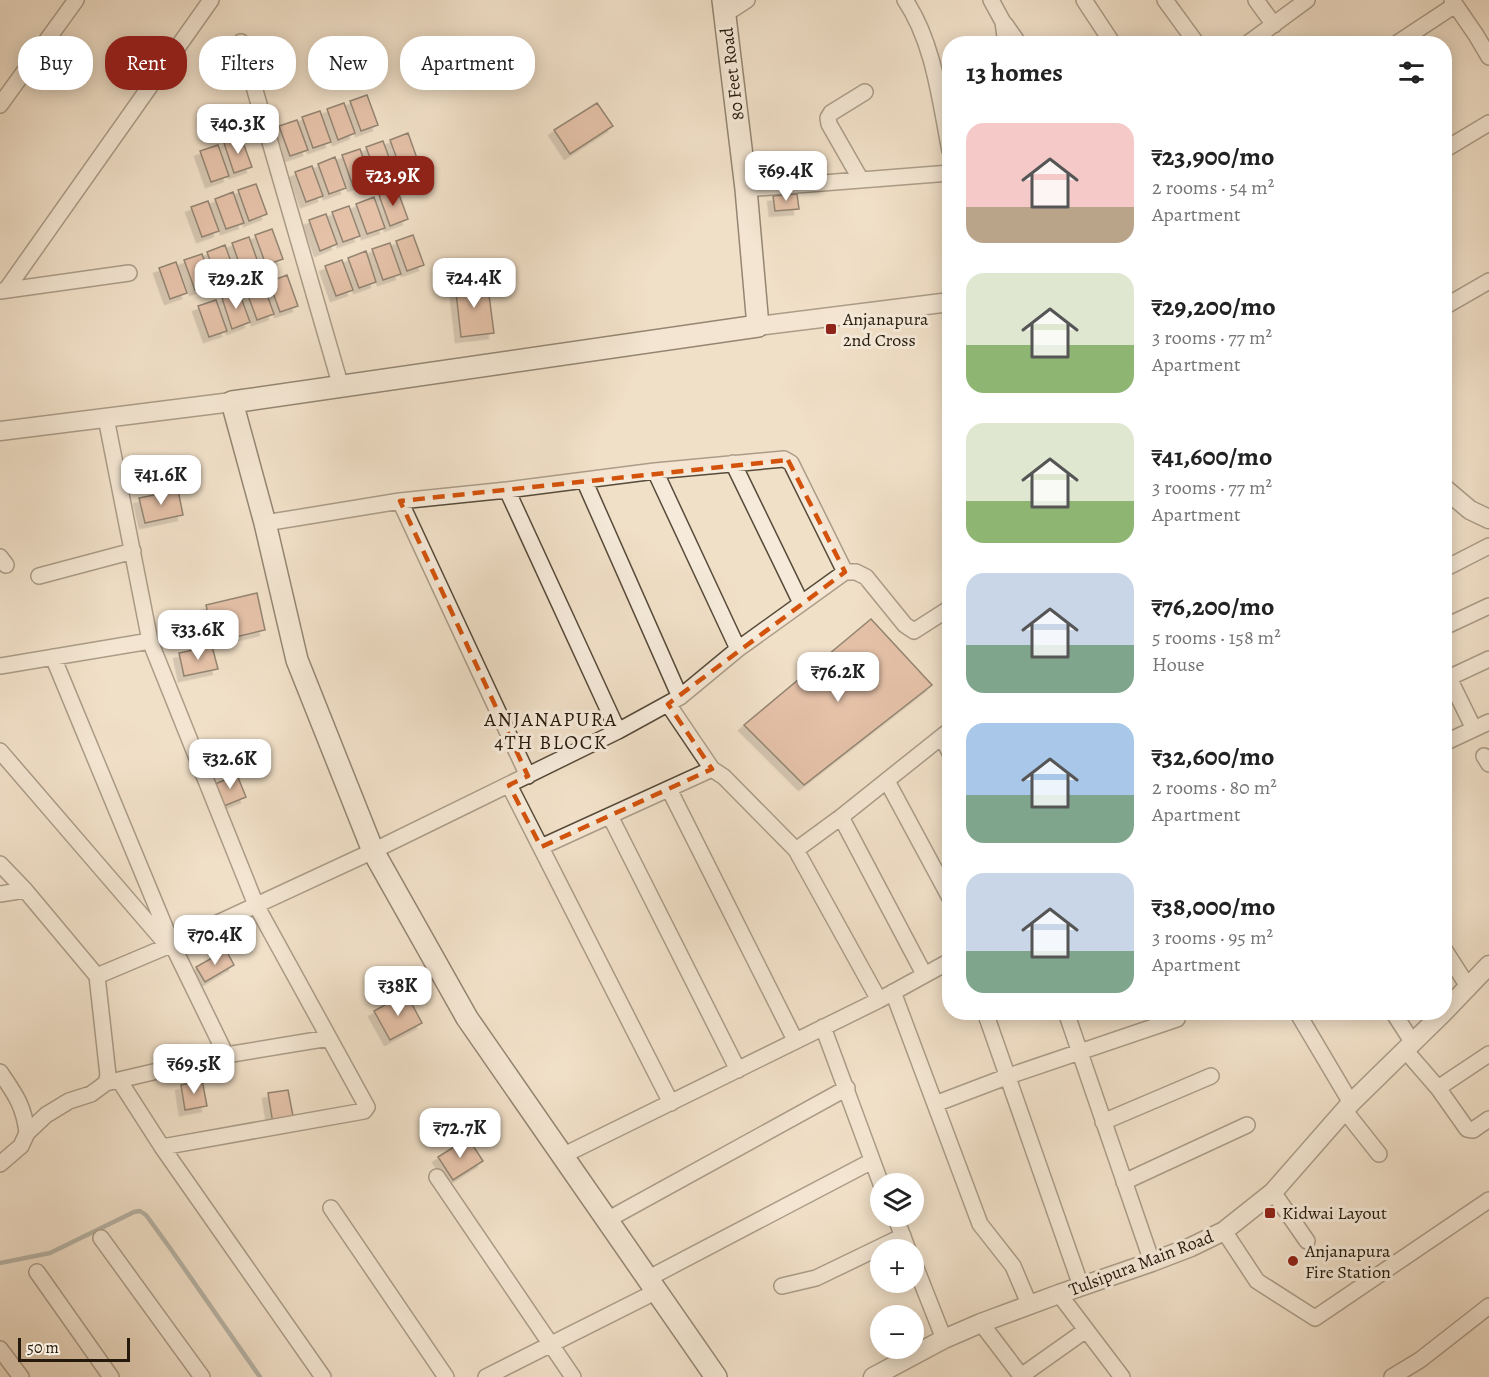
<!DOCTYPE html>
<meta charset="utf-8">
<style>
:root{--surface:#fff;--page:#f2f2f2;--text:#222;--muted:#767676;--accent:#8f2418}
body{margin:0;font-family:Alegreya,serif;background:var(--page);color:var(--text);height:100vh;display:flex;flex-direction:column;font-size:22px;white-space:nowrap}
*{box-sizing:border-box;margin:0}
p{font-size:20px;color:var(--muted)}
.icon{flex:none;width:33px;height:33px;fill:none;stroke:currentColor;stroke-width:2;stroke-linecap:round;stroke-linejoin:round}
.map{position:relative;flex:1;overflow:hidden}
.details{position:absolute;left:942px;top:36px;width:510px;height:984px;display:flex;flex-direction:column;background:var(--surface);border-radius:24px;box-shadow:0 3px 15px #0003}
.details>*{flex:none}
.top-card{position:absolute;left:18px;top:36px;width:570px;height:54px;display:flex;gap:12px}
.fabs{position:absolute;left:870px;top:1173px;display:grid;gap:12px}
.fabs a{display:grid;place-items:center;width:54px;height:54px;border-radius:50%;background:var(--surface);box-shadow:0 3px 15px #0003;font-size:30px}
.scale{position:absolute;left:18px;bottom:15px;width:112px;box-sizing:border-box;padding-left:6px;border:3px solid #24190a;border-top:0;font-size:16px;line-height:21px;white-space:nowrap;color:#24190a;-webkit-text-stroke:4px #f6ebdb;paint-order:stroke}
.price{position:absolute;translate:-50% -51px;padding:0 14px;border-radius:12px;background:#fff;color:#222;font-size:20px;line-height:39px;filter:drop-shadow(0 2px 3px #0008)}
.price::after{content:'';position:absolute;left:50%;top:36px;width:18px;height:14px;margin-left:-9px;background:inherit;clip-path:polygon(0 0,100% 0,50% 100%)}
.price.current{background:var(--accent);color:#fff}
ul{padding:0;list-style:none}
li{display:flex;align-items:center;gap:18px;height:150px;padding:0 24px}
li span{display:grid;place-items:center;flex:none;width:168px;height:120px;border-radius:18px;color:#555}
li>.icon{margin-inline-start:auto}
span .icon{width:72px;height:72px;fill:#fffc;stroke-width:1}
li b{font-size:26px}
h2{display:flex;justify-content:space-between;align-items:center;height:72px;padding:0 24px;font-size:26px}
.pill{padding:0 21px;border-radius:24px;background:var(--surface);box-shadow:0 3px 15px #0003;font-size:21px;line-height:54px}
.pill.current{background:var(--accent);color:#fff}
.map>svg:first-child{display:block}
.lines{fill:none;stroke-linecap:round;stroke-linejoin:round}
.stream{stroke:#6f7a78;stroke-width:4.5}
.building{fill:#d79c82;stroke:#24190a;stroke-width:1.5;filter:url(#shadow)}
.minor-casing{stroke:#574b3a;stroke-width:18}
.tertiary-casing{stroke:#574b3a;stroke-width:21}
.secondary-casing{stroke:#24190a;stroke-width:24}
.minor{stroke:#f6ebdb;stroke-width:15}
.tertiary{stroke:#f6ebdb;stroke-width:18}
.secondary{stroke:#f6ebdb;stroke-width:21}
.marked{fill:none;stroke:#d4530c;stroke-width:4.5;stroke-dasharray:12 8;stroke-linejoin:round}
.poi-dot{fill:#8f2418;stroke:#f6ebdb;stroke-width:2}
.labels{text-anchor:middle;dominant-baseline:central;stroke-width:6;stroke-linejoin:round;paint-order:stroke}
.street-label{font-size:18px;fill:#24190a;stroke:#f6ebdb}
.poi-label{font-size:18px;fill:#24190a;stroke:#f6ebdb;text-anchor:start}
.neighbourhood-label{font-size:20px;letter-spacing:1.5px;fill:#24190a;stroke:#f6ebdb}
</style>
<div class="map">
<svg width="1489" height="1377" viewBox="0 0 1489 1377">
<defs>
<filter id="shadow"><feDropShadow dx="-5.5" dy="5.5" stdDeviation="0" flood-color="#0004"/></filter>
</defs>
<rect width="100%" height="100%" fill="#f1e0c8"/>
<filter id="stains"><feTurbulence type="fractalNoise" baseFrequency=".00333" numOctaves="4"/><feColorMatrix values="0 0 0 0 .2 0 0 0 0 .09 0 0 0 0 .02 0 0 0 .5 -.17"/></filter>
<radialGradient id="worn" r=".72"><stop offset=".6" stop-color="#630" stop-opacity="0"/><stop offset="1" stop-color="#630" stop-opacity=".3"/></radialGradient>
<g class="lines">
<path class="stream" d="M 0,1263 L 50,1253 L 134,1212 L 140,1211 L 146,1215 L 170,1248 L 260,1377"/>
</g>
<path class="building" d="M 367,95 L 378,125 L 361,131 L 350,101 Z
M 344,103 L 355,133 L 338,140 L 327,109 Z
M 597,103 L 613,126 L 570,154 L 554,130 Z
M 320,111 L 331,142 L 313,148 L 302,117 Z
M 297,120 L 308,150 L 290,156 L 279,126 Z
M 408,133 L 419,164 L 401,170 L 390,140 Z
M 241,137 L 252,167 L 234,173 L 224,143 Z
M 383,141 L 394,171 L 377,177 L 366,147 Z
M 218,145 L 229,176 L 211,182 L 200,151 Z
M 360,149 L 371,180 L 353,186 L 342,155 Z
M 335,157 L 346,188 L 329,194 L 318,164 Z
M 312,166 L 323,196 L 306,202 L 295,172 Z
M 256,184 L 267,214 L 249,221 L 238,190 Z
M 397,189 L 408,219 L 390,226 L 379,195 Z
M 233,192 L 244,223 L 226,229 L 215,199 Z
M 797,194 L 799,209 L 775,211 L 773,196 Z
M 374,197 L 385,228 L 367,234 L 356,204 Z
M 208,201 L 219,231 L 202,237 L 191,207 Z
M 349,206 L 360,236 L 343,242 L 332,212 Z
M 326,214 L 337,244 L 320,251 L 309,220 Z
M 272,229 L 283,259 L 266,265 L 255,235 Z
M 413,235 L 424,265 L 407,271 L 396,241 Z
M 249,237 L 260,268 L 243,274 L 232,243 Z
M 390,243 L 401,274 L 383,280 L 372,249 Z
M 225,245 L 236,276 L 218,282 L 207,252 Z
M 366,251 L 376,282 L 359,288 L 348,258 Z
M 202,254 L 213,284 L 195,290 L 184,260 Z
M 342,260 L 353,290 L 336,296 L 325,266 Z
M 176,262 L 187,293 L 170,299 L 159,268 Z
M 287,275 L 298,306 L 280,312 L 269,282 Z
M 487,280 L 494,333 L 461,337 L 455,284 Z
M 263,284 L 274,314 L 257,320 L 246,290 Z
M 239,292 L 250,322 L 232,329 L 222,298 Z
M 216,300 L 227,331 L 209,337 L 198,306 Z
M 178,490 L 183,515 L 145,523 L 139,498 Z
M 257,593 L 265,630 L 214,642 L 206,605 Z
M 871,619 L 932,685 L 804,785 L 744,725 Z
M 212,646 L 218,669 L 184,676 L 179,653 Z
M 237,775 L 246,797 L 224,806 L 215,784 Z
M 226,950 L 234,965 L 205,982 L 196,967 Z
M 406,993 L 422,1023 L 390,1040 L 374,1011 Z
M 202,1080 L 207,1106 L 185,1110 L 181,1085 Z
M 288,1090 L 294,1121 L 273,1124 L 268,1093 Z
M 468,1138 L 483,1161 L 453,1180 L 438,1157 Z"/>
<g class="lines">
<defs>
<path id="minor" d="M 905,0 C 934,43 940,101 950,151
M 991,0 L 1003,22 L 1006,44
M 1084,0 L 1113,44
M 1165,0 L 1197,44
M 1256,0 L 1274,25
M 1452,0 L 1476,35 L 1489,57
M 724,15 L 747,0
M 1005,24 L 1019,44
M 241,42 L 341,387
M 1247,44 L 1307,0
M 1396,44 L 1455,5
M 0,105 L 76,0
M 1444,150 L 1489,123
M 861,180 L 829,124 L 828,118 L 831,113 L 865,92
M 746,189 L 950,173
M 6,290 L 211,0
M 0,291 L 129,273
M 1444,307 L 1489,281
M 106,418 L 150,641 L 256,905 L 367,1107 L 364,1111 L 162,1147 L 323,1377
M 733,463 L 801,603
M 655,471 L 738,649
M 584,480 L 680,697
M 507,490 L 618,731
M 400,501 L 528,776
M 265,523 L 400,501 L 507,490 L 655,471 L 784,459 L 791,463 L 845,572
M 0,557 L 6,565
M 1444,569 L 1489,546
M 39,576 L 133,551
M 1444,627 L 1489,606
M 53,657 L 172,944 L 226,1055
M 0,666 L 150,641
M 1449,678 L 1474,729
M 1444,680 L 1489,659
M 668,704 L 712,769 L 724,777 L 796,850 L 841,817 L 950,730
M 942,737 L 950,753
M 1444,743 L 1489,722
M 0,751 L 168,946
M 1484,756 L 1489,764
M 887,781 L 950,898
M 509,785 L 671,1103
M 669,789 L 795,1040
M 610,816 L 738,1070
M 841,817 L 924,974
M 541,847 L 712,769
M 796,850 L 879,1000
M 0,864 L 25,890 L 97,976 L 108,1075 L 106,1083
M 0,894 L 25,890
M 1444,949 L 1469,988
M 97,976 L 168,946 L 373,851 L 618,731 L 680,697 L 738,649 L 845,572 L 856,572 L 866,577 L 905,625 L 914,631 L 950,608
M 893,992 L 980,1224 L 1013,1266 L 1030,1306
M 985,1012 L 1081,1286
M 1066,1012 L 1152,1262
M 1297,1012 L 1351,1103
M 1393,1012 L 1413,1043
M 823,1027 L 881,1184
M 1405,1050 L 1438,1088 L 1467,1129 L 1473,1130 L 1489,1119
M 0,1072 C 15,1094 24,1106 27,1133
M 119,1080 L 162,1147
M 1438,1088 L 1489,1054
M 935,1104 L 1006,1077 L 1177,1019
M 1345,1111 L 1379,1154
M 1103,1122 L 1211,1076
M 562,1156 L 879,1000 L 950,961
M 0,1164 L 21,1146 L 27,1133 L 46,1115 L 69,1101 L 91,1094 L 106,1083 L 226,1055 L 329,1038
M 437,1177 L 573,1377
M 1124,1182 L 1247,1125
M 1273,1192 L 1307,1241
M 331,1208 L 446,1377
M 895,1216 L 908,1250
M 607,1220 L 847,1088
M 1224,1231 L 1257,1281 L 1315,1318 L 1489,1200
M 101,1238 L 202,1377
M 914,1263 L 944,1339
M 37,1272 L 111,1377
M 647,1279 L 872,1161
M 782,1286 L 816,1278 L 903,1236
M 1059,1294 L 1122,1377
M 981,1323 L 1022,1377
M 0,1349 L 21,1377
M 1021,1376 L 1086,1330
M 486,1377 L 655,1292
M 1392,1377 L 1420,1360 L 1489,1306"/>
<path id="tertiary" d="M 758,326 L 950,302
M 0,431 L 232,402
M 1444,488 L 1470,510 L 1489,519
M 1444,1012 L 1489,965
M 873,1377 L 944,1339 L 981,1323 L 1059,1294 L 1152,1262 L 1191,1247 L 1224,1231 L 1273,1192 L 1351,1103 L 1444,1012"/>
<path id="secondary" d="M 716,1377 L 467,1018 L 373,851 L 297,660 L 265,523 L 232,402 L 758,326 L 746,189 L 723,0"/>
</defs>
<use href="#minor" class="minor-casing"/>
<use href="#tertiary" class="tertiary-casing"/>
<use href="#secondary" class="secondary-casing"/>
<use href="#minor" class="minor"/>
<use href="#tertiary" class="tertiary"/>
<use href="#secondary" class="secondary"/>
</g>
<path d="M0 0H1489V1377H0ZM 788,460 L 845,572 L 668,704 L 712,769 L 541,847 L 509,785 L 528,776 L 400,501 Z" fill="#f1e0c8" fill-opacity=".55" fill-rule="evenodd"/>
<path class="marked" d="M 788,460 L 845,572 L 668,704 L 712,769 L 541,847 L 509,785 L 528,776 L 400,501 Z"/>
<g class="poi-dot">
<rect x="825" y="323" width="12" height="12" rx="3"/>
<rect x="1264" y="1207" width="12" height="12" rx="3"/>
<circle cx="1293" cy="1261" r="6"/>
</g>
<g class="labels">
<g class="street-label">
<text transform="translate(732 74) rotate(-97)">80 Feet Road</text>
<text transform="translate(1141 1263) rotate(-21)">Tulsipura Main Road</text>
</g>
<g class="poi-label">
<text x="843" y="319">Anjanapura<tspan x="843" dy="21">2nd Cross</tspan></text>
<text x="1282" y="1213">Kidwai Layout</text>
<text x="1305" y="1251">Anjanapura<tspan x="1305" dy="21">Fire Station</tspan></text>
</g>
<g class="neighbourhood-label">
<text x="551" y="719">ANJANAPURA<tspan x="551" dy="23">4TH BLOCK</tspan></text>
</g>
</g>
<rect width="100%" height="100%" filter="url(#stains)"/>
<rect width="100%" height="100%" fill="url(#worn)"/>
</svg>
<div class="fabs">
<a><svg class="icon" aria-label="layers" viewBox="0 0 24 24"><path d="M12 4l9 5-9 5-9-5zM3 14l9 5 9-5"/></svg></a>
<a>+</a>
<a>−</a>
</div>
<div class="scale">50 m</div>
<b class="price" style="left:238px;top:155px">₹40.3K</b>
<b class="price" style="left:786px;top:202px">₹69.4K</b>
<b class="price current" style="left:393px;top:207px">₹23.9K</b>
<b class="price" style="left:474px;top:309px">₹24.4K</b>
<b class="price" style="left:236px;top:310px">₹29.2K</b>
<b class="price" style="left:161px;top:506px">₹41.6K</b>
<b class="price" style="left:198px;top:661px">₹33.6K</b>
<b class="price" style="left:838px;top:703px">₹76.2K</b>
<b class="price" style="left:230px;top:790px">₹32.6K</b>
<b class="price" style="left:215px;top:966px">₹70.4K</b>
<b class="price" style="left:398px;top:1017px">₹38K</b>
<b class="price" style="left:194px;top:1095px">₹69.5K</b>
<b class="price" style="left:460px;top:1159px">₹72.7K</b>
<div class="top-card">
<a class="pill">Buy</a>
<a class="pill current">Rent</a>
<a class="pill">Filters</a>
<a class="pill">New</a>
<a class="pill">Apartment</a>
</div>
<section class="details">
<h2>13 homes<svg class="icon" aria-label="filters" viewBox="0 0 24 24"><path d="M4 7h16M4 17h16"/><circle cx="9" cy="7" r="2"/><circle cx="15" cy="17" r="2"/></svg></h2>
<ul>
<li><span style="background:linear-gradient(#f6c9c9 70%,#b9a48a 0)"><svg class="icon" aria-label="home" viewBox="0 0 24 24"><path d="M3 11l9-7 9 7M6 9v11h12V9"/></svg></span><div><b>₹23,900/mo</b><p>2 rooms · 54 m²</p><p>Apartment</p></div></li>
<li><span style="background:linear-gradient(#dfe7d0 60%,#8fb573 0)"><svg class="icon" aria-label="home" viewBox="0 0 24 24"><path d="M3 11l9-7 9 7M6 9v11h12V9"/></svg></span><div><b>₹29,200/mo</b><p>3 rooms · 77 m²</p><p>Apartment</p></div></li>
<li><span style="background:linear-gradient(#dfe7d0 65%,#8fb573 0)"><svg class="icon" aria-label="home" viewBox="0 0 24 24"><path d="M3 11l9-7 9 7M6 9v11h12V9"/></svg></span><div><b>₹41,600/mo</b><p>3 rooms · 77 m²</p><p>Apartment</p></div></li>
<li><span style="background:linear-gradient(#c9d6e8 60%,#7fa58c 0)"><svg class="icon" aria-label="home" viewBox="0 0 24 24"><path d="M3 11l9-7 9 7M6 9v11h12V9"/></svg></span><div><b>₹76,200/mo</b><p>5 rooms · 158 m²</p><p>House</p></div></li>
<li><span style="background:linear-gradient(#a9c7e8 60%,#7fa58c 0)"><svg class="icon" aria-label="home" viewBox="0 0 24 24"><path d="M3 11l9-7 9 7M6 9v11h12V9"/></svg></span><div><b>₹32,600/mo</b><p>2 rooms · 80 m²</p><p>Apartment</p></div></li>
<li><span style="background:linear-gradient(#c9d6e8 65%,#7fa58c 0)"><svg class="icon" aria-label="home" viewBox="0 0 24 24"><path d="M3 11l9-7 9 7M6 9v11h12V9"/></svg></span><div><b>₹38,000/mo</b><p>3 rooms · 95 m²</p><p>Apartment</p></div></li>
</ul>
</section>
</div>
